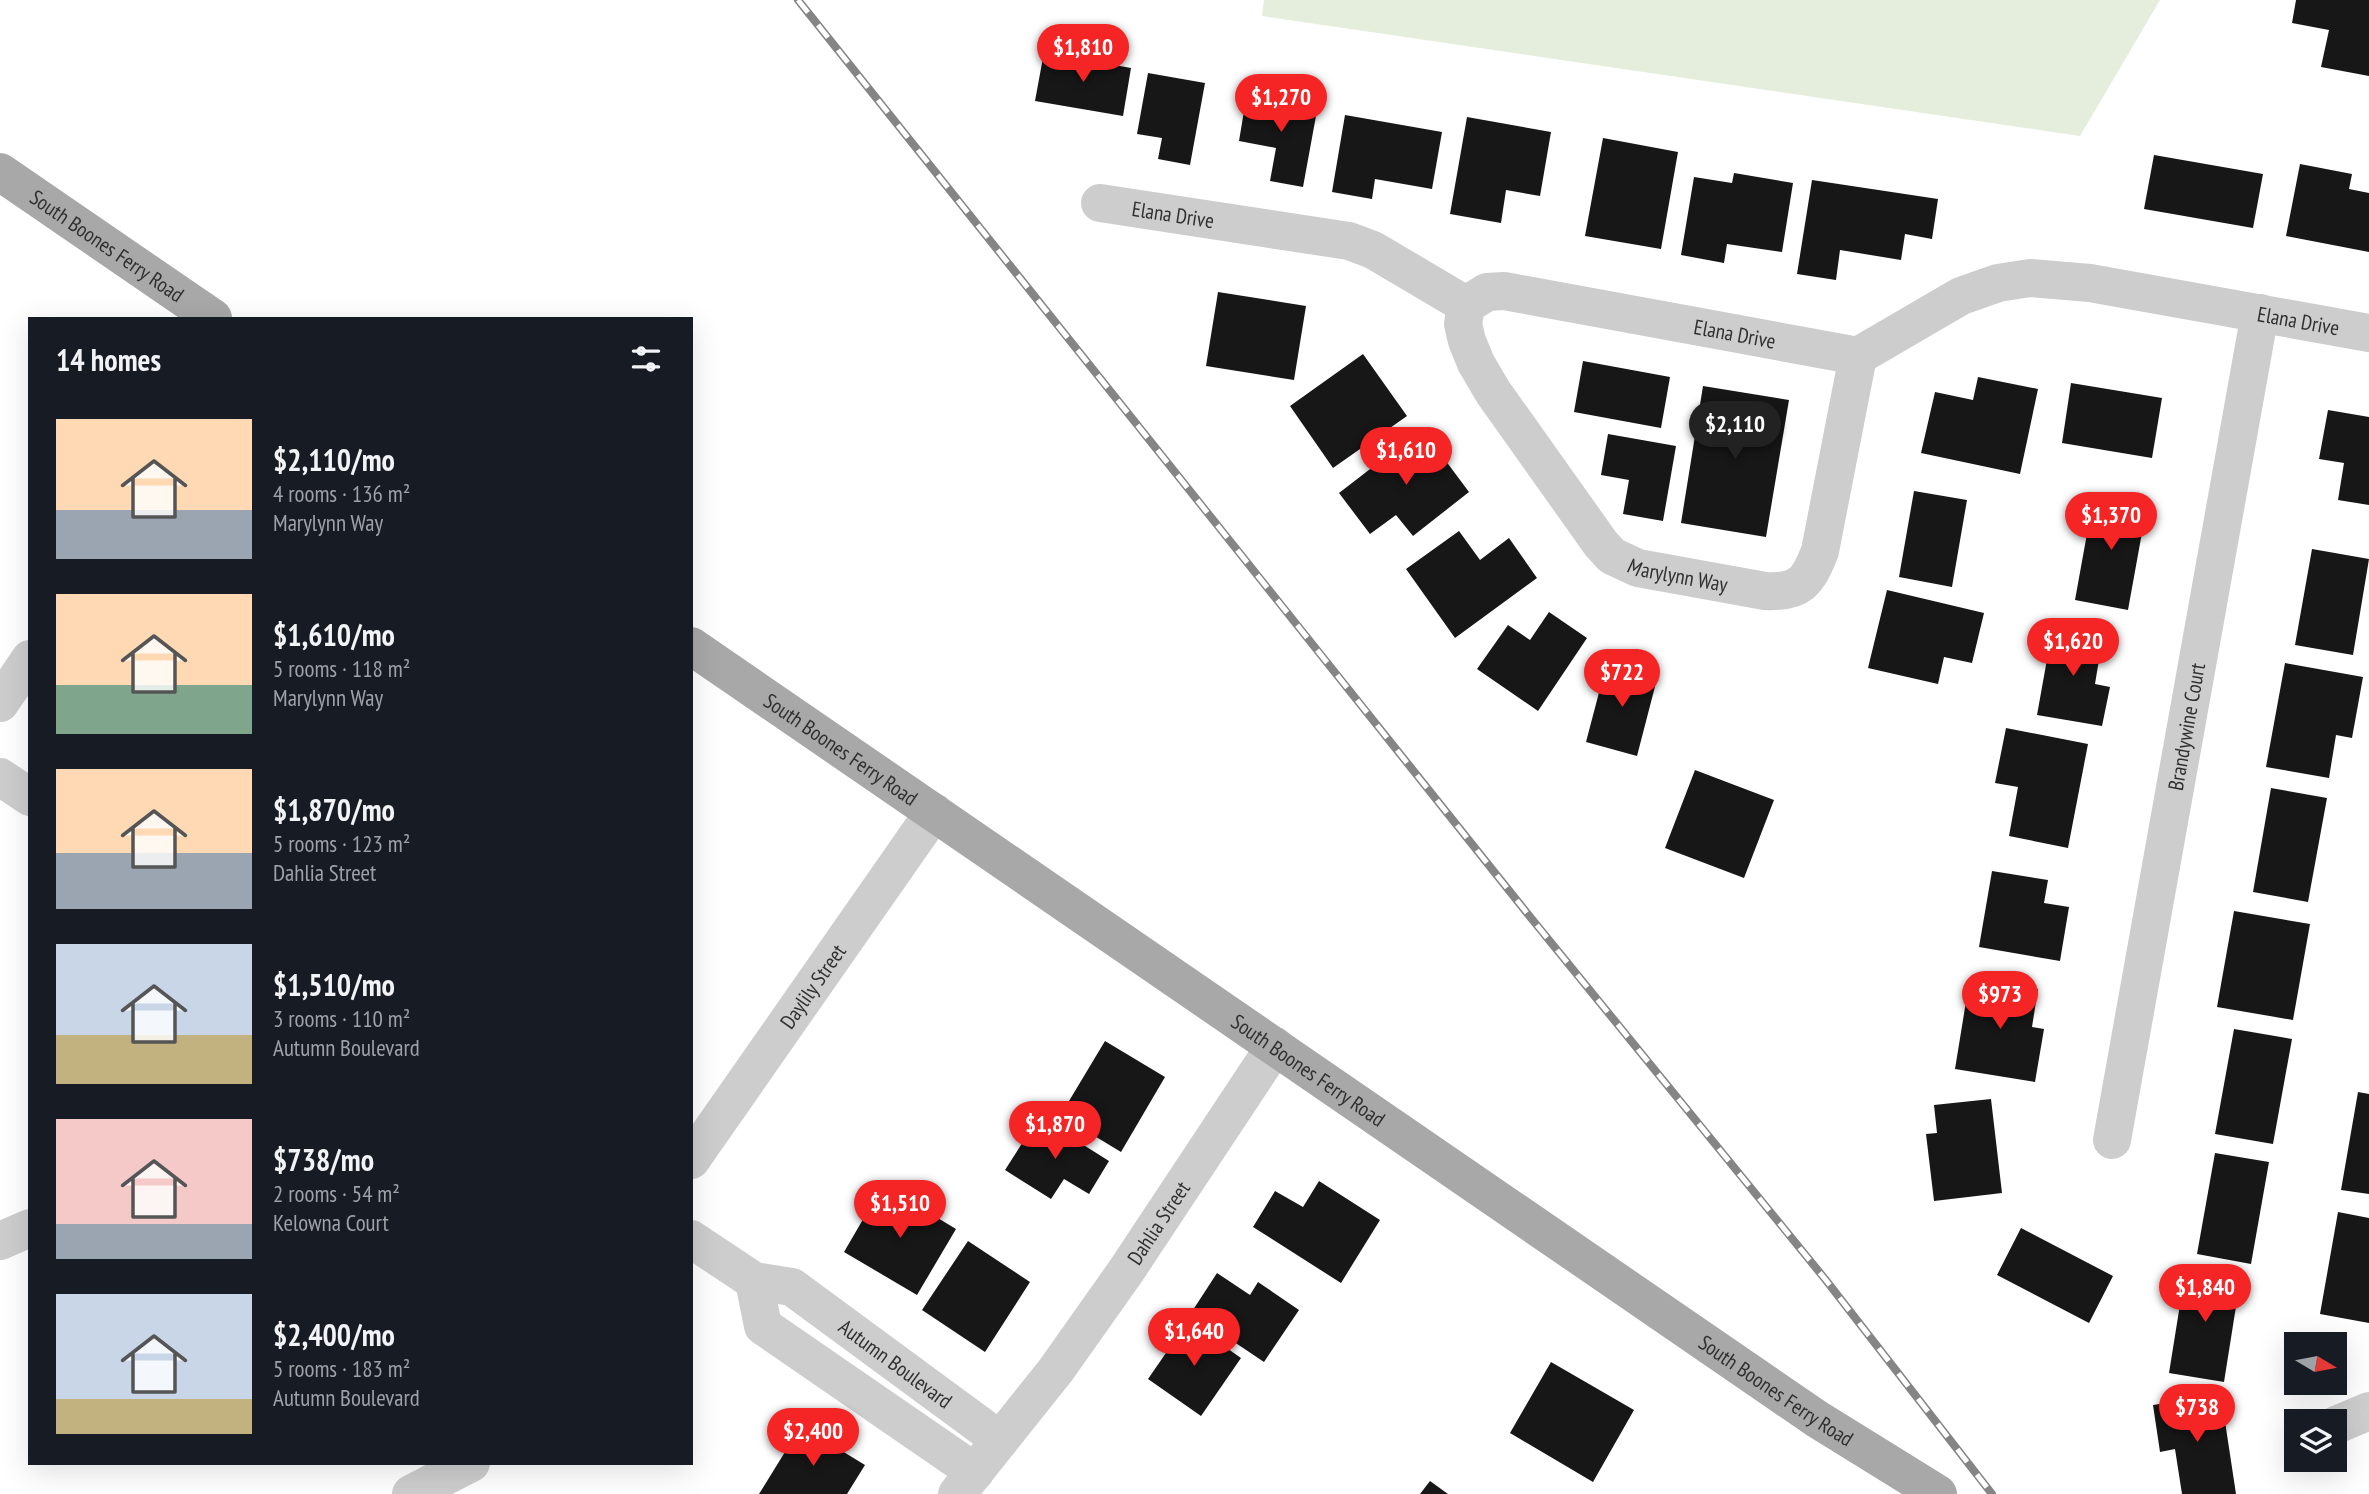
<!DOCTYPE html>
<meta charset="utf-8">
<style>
:root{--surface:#171b24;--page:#20242c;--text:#f1f3f6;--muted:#9ea1a6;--accent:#f52526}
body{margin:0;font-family:"PT Sans Narrow",sans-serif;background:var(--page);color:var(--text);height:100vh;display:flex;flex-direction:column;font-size:26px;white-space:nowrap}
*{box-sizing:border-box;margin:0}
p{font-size:23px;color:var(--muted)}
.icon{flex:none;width:38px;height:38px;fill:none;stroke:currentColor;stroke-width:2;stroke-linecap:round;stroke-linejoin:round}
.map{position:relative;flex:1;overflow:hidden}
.side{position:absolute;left:28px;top:317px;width:665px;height:1148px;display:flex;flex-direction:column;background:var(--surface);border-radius:0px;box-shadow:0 7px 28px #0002}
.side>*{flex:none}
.needle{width:46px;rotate:100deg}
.controls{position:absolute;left:2284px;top:1332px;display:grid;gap:14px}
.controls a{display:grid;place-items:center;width:63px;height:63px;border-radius:0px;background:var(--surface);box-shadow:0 7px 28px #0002;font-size:35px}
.price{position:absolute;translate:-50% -60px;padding:0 16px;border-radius:24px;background:var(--accent);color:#fff;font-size:23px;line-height:46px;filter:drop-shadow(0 2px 4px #0008)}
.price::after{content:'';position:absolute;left:50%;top:42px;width:21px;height:16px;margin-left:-10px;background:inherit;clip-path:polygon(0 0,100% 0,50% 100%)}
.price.selected{background:#222;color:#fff}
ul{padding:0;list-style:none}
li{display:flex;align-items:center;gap:21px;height:175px;padding:0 28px}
li span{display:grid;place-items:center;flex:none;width:196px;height:140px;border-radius:0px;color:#555}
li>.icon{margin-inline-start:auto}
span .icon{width:84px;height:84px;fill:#fffc;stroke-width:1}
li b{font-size:30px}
h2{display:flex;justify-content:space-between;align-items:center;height:84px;padding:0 28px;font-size:30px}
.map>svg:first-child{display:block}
.green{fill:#e5eedd}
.building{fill:#171717}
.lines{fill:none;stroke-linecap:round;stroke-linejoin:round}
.minor{stroke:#cdcdcd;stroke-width:38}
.major{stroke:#a8a8a8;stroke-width:38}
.rail-casing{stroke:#858585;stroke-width:8}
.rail{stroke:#fff;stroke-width:5;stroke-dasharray:16;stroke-linecap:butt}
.labels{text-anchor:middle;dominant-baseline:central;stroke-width:7;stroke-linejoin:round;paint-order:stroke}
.street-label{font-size:21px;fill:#303030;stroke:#fff}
</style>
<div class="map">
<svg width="2369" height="1494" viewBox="0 0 2369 1494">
<rect width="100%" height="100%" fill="#fff"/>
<path class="green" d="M 1264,0 L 2160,0 L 2080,136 L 1262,16 Z"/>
<path class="building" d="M 2296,0 L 2369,0 L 2369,76 L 2321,67 L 2329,30 L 2292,23 Z
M 1044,52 L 1131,68 L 1123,116 L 1035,101 Z
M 1148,73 L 1205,83 L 1190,165 L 1158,159 L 1162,138 L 1137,134 Z
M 1247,93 L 1318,105 L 1303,187 L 1270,181 L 1276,148 L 1239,141 Z
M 1345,115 L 1442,132 L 1432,189 L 1375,179 L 1372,199 L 1332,192 Z
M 1467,117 L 1551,132 L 1540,196 L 1506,190 L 1501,223 L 1450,214 Z
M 1603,138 L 1678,152 L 1661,249 L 1585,236 Z
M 2154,155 L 2263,174 L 2253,228 L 2144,209 Z
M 2300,164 L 2352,174 L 2349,189 L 2369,193 L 2369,252 L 2286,236 Z
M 1734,173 L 1793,183 L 1782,252 L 1727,244 L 1724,263 L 1681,255 L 1694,177 L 1732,183 Z
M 1812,180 L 1938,199 L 1932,239 L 1905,234 L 1901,260 L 1840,250 L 1836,280 L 1797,274 Z
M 1218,292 L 1306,306 L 1294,380 L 1206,366 Z
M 1363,354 L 1407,416 L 1333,468 L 1290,406 Z
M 1583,361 L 1670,377 L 1661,428 L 1574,412 Z
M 1978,377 L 2038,389 L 2020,474 L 1921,453 L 1935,392 L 1973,400 Z
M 2071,383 L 2162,398 L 2152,458 L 2062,443 Z
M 1703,386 L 1789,400 L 1766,537 L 1681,523 Z
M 2328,410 L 2369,417 L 2369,505 L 2338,500 L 2344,463 L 2319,459 Z
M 1422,429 L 1469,492 L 1413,536 L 1396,515 L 1370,534 L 1339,493 Z
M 1608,434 L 1676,446 L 1663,521 L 1623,514 L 1629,480 L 1601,475 Z
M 1914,491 L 1967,500 L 1952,587 L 1899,577 Z
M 2094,495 L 2147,505 L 2128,610 L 2075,600 Z
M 1459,531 L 1480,560 L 1509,538 L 1537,578 L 1455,638 L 1406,569 Z
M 2312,549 L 2369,559 L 2353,655 L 2295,645 Z
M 1887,590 L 1984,613 L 1972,663 L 1944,657 L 1938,684 L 1868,668 Z
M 1549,612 L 1587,638 L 1538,711 L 1477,669 L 1508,625 L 1530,640 Z
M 2053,626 L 2103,635 L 2095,684 L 2110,687 L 2102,726 L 2037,715 Z
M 1607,662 L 1658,675 L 1637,756 L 1586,742 Z
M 2285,663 L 2363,677 L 2352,738 L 2336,735 L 2329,778 L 2266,767 Z
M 2006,728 L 2088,744 L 2068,848 L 2009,836 L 2018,787 L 1995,783 Z
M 1695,770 L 1774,800 L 1744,878 L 1665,848 Z
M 2271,788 L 2327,798 L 2308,902 L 2253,892 Z
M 1992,871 L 2048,880 L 2044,903 L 2069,907 L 2060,961 L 1979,947 Z
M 2234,911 L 2310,924 L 2293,1020 L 2217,1007 Z
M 1970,977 L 2038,989 L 2032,1027 L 2044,1029 L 2035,1082 L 1955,1069 Z
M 2234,1029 L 2292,1039 L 2273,1144 L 2215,1134 Z
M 1105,1041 L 1165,1077 L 1121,1152 L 1083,1129 L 1092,1114 L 1069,1101 Z
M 2358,1092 L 2369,1094 L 2369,1194 L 2341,1190 Z
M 1991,1099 L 2002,1193 L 1934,1201 L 1926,1134 L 1937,1133 L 1934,1105 Z
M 1039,1117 L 1109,1161 L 1089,1194 L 1064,1179 L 1051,1199 L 1005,1170 Z
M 2215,1153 L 2269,1162 L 2251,1264 L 2197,1254 Z
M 1319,1181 L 1380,1220 L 1341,1283 L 1253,1227 L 1275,1191 L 1303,1207 Z
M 883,1185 L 956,1229 L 917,1295 L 844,1252 Z
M 2338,1212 L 2369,1218 L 2369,1323 L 2320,1314 Z
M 2021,1228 L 2113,1276 L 2089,1323 L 1997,1275 Z
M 968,1241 L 1030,1282 L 985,1352 L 922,1310 Z
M 2186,1267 L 2241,1275 L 2224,1382 L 2169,1373 Z
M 1217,1273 L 1250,1295 L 1258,1282 L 1299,1310 L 1264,1362 L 1191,1313 Z
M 1188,1321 L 1241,1358 L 1201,1416 L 1148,1379 Z
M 1551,1362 L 1634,1410 L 1593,1482 L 1510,1433 Z
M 2221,1395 L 2236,1494 L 2182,1494 L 2175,1449 L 2160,1452 L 2153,1405 Z
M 801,1426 L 865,1465 L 847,1494 L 759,1494 Z
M 1430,1481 L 1448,1494 L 1420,1494 Z"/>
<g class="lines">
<g class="minor">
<path id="s1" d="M 1100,203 L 1349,241 L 1373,250 L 1466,305 L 1487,292 L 1504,291 L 1858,356 L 1961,296 L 1998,283 L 2030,278 L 2090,283 L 2369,333"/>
<path id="s2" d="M 1466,305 L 1463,324 L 1467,341 L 1476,363 L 1493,392 L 1601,544 L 1612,556 L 1638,568 L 1765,591 C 1800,593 1808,582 1820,551 L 1858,356"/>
<path d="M 0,703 L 30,659"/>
<path d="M 0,777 L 30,797"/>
<path id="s3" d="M 2112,1140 L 2260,313"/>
<path id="s4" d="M 691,1160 L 934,812"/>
<path id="s5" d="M 691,1239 L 754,1281 L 792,1287 L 1000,1440"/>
<path d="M 0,1241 L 30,1228"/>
<path d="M 754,1281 L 763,1326 L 975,1472"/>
<path d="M 2336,1425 L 2369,1411"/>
<path d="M 411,1494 L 471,1463"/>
<path id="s6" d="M 957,1494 L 1056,1370 L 1126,1271 L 1275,1046"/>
</g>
<g class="major">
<path id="s7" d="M 0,172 L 213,318"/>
<path id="s8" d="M 691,646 L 1817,1419 L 1938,1494"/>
</g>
<defs>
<path id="rail" d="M 798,0 L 1531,918 L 1825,1279 L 1992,1494"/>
</defs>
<use href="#rail" class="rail-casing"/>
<use href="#rail" class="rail"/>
</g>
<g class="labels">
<g class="street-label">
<text stroke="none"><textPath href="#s1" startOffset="74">Elana Drive</textPath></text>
<text stroke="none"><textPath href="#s7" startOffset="130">South Boones Ferry Road</textPath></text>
<text stroke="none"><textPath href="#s1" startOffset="1250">Elana Drive</textPath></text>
<text stroke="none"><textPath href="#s1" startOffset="662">Elana Drive</textPath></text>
<text stroke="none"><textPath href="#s2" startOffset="366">Marylynn Way</textPath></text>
<text stroke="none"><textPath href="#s3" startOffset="420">Brandywine Court</textPath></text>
<text stroke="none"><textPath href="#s8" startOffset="182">South Boones Ferry Road</textPath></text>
<text stroke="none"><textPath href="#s4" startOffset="212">Daylily Street</textPath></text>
<text stroke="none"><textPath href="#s8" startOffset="749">South Boones Ferry Road</textPath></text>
<text stroke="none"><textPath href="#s6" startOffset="338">Dahlia Street</textPath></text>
<text stroke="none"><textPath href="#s5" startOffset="243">Autumn Boulevard</textPath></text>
<text stroke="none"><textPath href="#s8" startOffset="1316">South Boones Ferry Road</textPath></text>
</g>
</g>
</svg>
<div class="controls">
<a><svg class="needle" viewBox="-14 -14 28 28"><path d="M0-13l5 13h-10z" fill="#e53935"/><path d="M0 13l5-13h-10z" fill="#9ea1a6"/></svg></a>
<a><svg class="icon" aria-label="layers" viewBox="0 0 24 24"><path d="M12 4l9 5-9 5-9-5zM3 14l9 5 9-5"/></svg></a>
</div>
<b class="price" style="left:1083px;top:84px">$1,810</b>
<b class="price" style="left:1281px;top:134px">$1,270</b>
<b class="price selected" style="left:1735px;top:461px">$2,110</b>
<b class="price" style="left:1406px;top:487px">$1,610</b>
<b class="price" style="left:2111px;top:552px">$1,370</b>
<b class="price" style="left:2073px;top:678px">$1,620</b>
<b class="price" style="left:1622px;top:709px">$722</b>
<b class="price" style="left:2000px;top:1031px">$973</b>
<b class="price" style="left:1055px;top:1161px">$1,870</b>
<b class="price" style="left:900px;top:1240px">$1,510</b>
<b class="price" style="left:2205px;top:1324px">$1,840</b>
<b class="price" style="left:1194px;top:1368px">$1,640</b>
<b class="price" style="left:2197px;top:1444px">$738</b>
<b class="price" style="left:813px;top:1468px">$2,400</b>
<section class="side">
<h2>14 homes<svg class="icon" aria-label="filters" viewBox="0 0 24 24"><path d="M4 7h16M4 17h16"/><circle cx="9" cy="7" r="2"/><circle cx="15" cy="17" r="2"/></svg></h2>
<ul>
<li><span style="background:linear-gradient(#ffd9b3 65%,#9aa5b1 0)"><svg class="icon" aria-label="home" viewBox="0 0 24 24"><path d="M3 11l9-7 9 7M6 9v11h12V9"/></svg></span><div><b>$2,110/mo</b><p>4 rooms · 136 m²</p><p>Marylynn Way</p></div></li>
<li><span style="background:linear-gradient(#ffd9b3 65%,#7fa58c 0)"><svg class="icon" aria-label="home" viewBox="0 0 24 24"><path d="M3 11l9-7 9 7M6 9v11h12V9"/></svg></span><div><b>$1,610/mo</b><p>5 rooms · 118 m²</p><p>Marylynn Way</p></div></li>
<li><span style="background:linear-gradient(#ffd9b3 60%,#9aa5b1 0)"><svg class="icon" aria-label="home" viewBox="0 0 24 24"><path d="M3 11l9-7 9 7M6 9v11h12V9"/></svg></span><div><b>$1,870/mo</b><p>5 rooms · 123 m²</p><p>Dahlia Street</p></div></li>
<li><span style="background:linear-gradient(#c9d6e8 65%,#c2b280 0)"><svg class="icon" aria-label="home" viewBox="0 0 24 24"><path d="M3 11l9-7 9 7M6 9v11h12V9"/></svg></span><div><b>$1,510/mo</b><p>3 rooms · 110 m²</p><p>Autumn Boulevard</p></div></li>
<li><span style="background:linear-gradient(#f6c9c9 75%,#9aa5b1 0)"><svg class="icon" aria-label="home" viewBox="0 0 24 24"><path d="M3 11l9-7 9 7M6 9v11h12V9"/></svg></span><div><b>$738/mo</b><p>2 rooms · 54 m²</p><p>Kelowna Court</p></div></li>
<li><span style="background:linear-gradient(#c9d6e8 75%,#c2b280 0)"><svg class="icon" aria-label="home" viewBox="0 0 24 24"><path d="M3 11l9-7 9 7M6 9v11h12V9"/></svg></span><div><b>$2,400/mo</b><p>5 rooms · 183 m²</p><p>Autumn Boulevard</p></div></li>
</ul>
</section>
</div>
